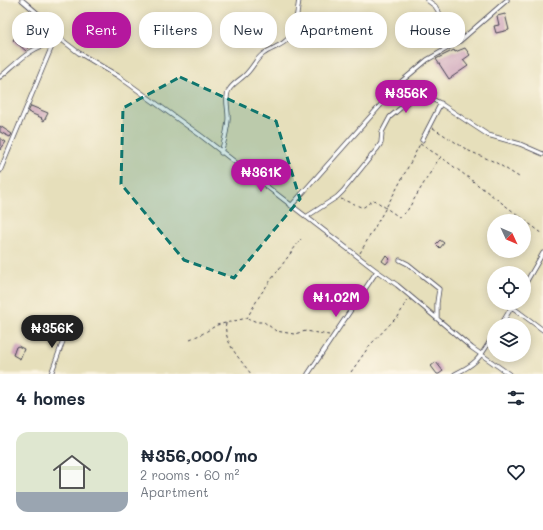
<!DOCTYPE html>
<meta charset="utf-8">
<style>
:root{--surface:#fff;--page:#f6f6f7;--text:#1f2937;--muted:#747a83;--line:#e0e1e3;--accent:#b5179e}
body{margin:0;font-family:Mali,sans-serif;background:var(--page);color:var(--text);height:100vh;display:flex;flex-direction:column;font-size:15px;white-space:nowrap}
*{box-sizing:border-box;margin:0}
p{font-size:13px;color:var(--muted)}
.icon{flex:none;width:22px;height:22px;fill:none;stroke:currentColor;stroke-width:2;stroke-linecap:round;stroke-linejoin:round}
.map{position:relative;height:374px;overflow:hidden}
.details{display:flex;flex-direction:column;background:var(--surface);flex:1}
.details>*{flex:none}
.banner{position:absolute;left:12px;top:12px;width:519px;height:36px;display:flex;gap:8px}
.needle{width:26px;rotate:134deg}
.tools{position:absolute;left:487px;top:214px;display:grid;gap:8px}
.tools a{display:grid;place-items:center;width:44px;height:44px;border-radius:50%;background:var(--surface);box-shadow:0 2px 10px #0003;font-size:20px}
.price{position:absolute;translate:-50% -34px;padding:0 9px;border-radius:14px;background:var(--accent);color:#fff;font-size:13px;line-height:26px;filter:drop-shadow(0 1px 2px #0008)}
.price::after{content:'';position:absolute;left:50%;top:24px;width:12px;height:9px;margin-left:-6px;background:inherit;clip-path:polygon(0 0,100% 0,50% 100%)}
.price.on{background:#222;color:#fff}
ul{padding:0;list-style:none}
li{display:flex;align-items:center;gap:12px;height:100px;padding:0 16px}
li+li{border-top:1px solid var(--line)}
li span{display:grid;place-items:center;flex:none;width:112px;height:80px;border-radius:12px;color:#555}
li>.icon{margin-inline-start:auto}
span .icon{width:48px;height:48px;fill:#fffc;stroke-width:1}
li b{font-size:17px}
h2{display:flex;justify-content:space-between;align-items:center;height:48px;padding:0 16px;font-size:17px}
.tag{padding:0 14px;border-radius:16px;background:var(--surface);box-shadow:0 2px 10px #0003;font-size:14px;line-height:36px}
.tag.on{background:var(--accent);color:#fff}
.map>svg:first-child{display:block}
.building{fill:#c89ab6}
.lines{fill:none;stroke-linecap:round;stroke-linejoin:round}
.minor-casing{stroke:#3f3e4e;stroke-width:5}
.path{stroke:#3f3e4e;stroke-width:1;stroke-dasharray:3 3;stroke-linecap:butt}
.minor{stroke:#fff;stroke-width:3.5}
.marked{fill:#0f766e;fill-opacity:0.2;stroke:#0f766e;stroke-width:3;stroke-dasharray:8 5;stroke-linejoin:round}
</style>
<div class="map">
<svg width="543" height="374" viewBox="0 0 543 374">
<rect width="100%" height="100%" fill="#fcf5e5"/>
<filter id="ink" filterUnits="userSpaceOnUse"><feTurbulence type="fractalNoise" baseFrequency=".025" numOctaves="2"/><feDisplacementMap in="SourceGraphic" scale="8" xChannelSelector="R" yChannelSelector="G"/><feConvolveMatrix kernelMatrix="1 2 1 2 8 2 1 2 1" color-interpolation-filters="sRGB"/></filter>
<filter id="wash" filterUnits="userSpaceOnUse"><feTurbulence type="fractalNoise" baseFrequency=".012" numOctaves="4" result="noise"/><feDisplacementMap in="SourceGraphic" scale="16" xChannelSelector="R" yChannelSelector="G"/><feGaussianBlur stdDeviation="0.9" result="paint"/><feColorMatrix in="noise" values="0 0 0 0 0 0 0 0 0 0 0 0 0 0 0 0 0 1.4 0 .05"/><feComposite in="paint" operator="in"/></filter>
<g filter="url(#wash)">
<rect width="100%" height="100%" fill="#e6dfbb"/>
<g id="blocks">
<path class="building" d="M 505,14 L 509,30 L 496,33 L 494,26 L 499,25 L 497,16 Z
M 17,35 L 30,46 L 26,51 L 13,40 Z
M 465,48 L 470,55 L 463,60 L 468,66 L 449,79 L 436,59 L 454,50 L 455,52 Z
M 31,106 L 48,113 L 44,121 L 41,119 L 42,118 L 28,112 Z
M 0,126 L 12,134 L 10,137 L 0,132 Z
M 0,138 L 6,142 L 0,150 Z
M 440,240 L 444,243 L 440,248 L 436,244 Z
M 386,255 L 390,259 L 386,264 L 382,261 Z
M 50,333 L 60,337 L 57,343 L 48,339 Z
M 18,346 L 24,349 L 20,359 L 13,355 L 16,347 Z
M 436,362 L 443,371 L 439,374 L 437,374 L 431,366 Z"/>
</g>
</g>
<g filter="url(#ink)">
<use href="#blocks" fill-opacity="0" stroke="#3f3e4e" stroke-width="1"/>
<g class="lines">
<defs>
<path id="minor" d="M 22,0 L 50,24 L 62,40 L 79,53 L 118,76 L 200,135 L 374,269 L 397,285 L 472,348 L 509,374
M 427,0 L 435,6 L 440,14 L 444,50
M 0,77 C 16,64 31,46 53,43
M 422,140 L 441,103
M 221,153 C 224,142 227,132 228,120 C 229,111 224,98 229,90 C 234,82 242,79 247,73 C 253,67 256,59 263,54 C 273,47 286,45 292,33 C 297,23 297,11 299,0
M 0,171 L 57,34
M 291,206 L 402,81 L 427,60 L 460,41 L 507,0
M 306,217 L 337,197 L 343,191 L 377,149 L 381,143 L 382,132 L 390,117 L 409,101 L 420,97 L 428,97 L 438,102 L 488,135 L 520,144 L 543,154
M 400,260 L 408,264 L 439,289 L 437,303 L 437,318
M 524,286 L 543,253
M 512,307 L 543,330
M 501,325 L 514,303
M 51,374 L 67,330
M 308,374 L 377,271
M 455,374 C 480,362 480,356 494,335"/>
</defs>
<use href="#minor" class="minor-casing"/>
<path class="path" d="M 433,128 L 469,151 L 495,162 L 519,177
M 420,144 L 441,157
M 341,199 L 361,207 L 364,207 L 373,200 L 376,201 L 399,217 L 402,216 L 407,211 L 438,160 L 441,157 L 543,234
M 360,253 L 396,190 L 420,144
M 247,318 L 257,322 L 264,322 L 276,331 L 294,334 L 306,331 L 329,335
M 226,323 C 223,342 240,359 251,374
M 190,339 L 202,334 L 217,325 L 247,318 L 260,295 L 301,239
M 351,372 L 370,345 L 394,320 L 398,317 L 407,300"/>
<use href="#minor" class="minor"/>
</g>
</g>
<path class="marked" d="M 180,77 L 276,121 L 300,199 L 234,278 L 184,260 L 121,184 L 123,108 Z"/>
</svg>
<div class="tools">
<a><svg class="needle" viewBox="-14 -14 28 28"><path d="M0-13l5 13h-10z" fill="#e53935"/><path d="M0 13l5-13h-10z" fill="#747a83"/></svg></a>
<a><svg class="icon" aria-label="locate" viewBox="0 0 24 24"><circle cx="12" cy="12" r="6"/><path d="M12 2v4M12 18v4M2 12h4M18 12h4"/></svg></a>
<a><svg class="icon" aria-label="layers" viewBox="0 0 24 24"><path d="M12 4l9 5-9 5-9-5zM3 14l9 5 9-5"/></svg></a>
</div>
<b class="price" style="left:406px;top:114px">₦356K</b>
<b class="price" style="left:261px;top:193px">₦361K</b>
<b class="price" style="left:336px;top:318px">₦1.02M</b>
<b class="price on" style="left:52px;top:349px">₦356K</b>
<div class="banner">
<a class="tag">Buy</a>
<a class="tag on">Rent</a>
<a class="tag">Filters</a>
<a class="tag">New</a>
<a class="tag">Apartment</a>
<a class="tag">House</a>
</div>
</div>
<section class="details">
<h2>4 homes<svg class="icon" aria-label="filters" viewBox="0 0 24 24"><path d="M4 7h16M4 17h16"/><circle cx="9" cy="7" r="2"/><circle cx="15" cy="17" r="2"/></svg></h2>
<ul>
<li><span style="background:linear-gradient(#dfe7d0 75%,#9aa5b1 0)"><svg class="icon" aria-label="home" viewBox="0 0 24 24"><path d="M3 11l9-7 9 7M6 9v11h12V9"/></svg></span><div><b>₦356,000/mo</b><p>2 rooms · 60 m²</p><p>Apartment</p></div><svg class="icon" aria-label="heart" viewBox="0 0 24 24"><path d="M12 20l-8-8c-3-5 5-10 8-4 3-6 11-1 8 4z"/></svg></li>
</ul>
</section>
